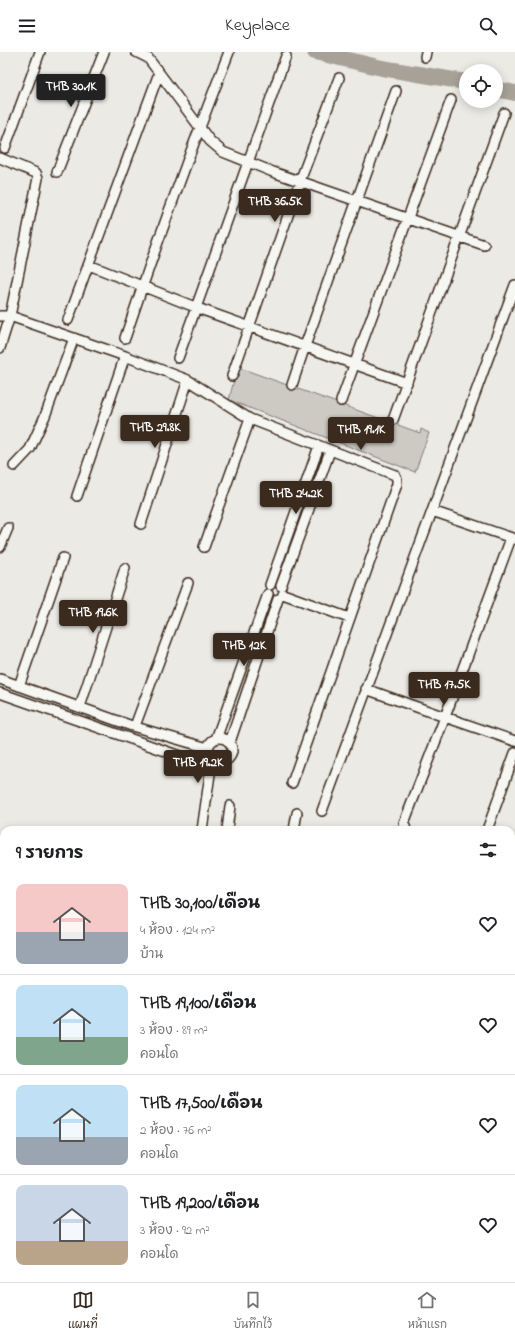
<!DOCTYPE html>
<html lang="th">
<meta charset="utf-8">
<style>
:root{--surface:#fff;--page:#f2f2f2;--text:#202124;--muted:#757577;--line:#e0e0e0;--accent:#3b2a1e}
body{margin:0;font-family:"Indie Flower","Playpen Sans Thai",sans-serif;background:var(--page);color:var(--text);height:100vh;display:flex;flex-direction:column;font-size:15px;white-space:nowrap}
*{box-sizing:border-box;margin:0}
p{font-size:13px;color:var(--muted)}
.icon{flex:none;width:22px;height:22px;fill:none;stroke:currentColor;stroke-width:2;stroke-linecap:round;stroke-linejoin:round}
.map{position:relative;flex:1;overflow:hidden}
.drawer{position:absolute;left:0px;top:774px;width:515px;height:456px;display:flex;flex-direction:column;background:var(--surface);border-radius:12px 12px 0 0;box-shadow:0 2px 10px #0003}
.drawer>*{flex:none}
.buttons{position:absolute;left:459px;top:12px;display:grid;gap:8px}
.buttons a{display:grid;place-items:center;width:44px;height:44px;border-radius:50%;background:var(--surface);box-shadow:0 2px 10px #0003;font-size:20px}
.price{position:absolute;translate:-50% -34px;padding:0 9px;border-radius:4px;background:var(--accent);color:#fff;font-size:13px;line-height:26px;filter:drop-shadow(0 1px 2px #0008)}
.price::after{content:'';position:absolute;left:50%;top:24px;width:12px;height:9px;margin-left:-6px;background:inherit;clip-path:polygon(0 0,100% 0,50% 100%)}
.price.on{background:#222;color:#fff}
ul{padding:0;list-style:none}
li{display:flex;align-items:center;gap:12px;height:100px;padding:0 16px}
li+li{border-top:1px solid var(--line)}
li span{display:grid;place-items:center;flex:none;width:112px;height:80px;border-radius:8px;color:#555}
li>.icon{margin-inline-start:auto}
span .icon{width:48px;height:48px;fill:#fffc;stroke-width:1}
li b{font-size:17px}
h2{display:flex;justify-content:space-between;align-items:center;height:48px;padding:0 16px;font-size:17px}
header{display:flex;justify-content:space-between;align-items:center;height:52px;padding:0 16px;background:var(--surface);font-size:18px;font-weight:600}
.dock{display:flex;justify-content:space-around;align-items:center;height:56px;border-top:1px solid var(--line);background:var(--surface);font-size:11px;color:var(--muted)}
.dock a{display:grid;justify-items:center;gap:2px}
.dock .on{color:var(--accent)}
.map>svg:first-child{display:block}
.green{fill:#cdcac4;stroke:#847a71}
.lines{fill:none;stroke-linecap:round;stroke-linejoin:round}
.river{stroke:#a8a198;stroke-width:16}
.minor-casing{stroke:#3b2a1e;stroke-width:12}
.secondary-casing{stroke:#3b2a1e;stroke-width:15}
.trunk-casing{stroke:#3b2a1e;stroke-width:17}
.minor{stroke:#f6f6f2;stroke-width:9}
.secondary{stroke:#f6f6f2;stroke-width:12}
.trunk{stroke:#f6f6f2;stroke-width:14}
.rail-casing{stroke:#3b2a1e;stroke-width:4}
.rail{stroke:#f6f6f2;stroke-width:2.5;stroke-dasharray:8;stroke-linecap:butt}
</style>
<header><svg class="icon" aria-label="menu" viewBox="0 0 24 24"><path d="M4 6h16M4 12h16M4 18h16"/></svg>Keyplace<svg class="icon" aria-label="search" viewBox="0 0 24 24"><circle cx="10" cy="10" r="6"/><path d="M15 15l6 6"/></svg></header>
<div class="map">
<svg width="515" height="1230" viewBox="0 0 515 1230">
<rect width="100%" height="100%" fill="#ebeae5"/>
<filter id="ink" filterUnits="userSpaceOnUse"><feTurbulence type="fractalNoise" baseFrequency=".025" numOctaves="2"/><feDisplacementMap in="SourceGraphic" scale="8" xChannelSelector="R" yChannelSelector="G"/><feConvolveMatrix kernelMatrix="1 2 1 2 8 2 1 2 1" color-interpolation-filters="sRGB"/></filter>
<g filter="url(#ink)">
<path class="green" d="M 240,316 L 420,381 L 421,377 L 429,381 L 415,420 L 229,348 L 234,328 Z"/>
<g class="lines">
<path class="river" d="M 315,0 L 382,16 L 466,30
M 496,37 L 515,41"/>
<defs>
<path id="minor" d="M 136,0 L 148,6 L 210,89 L 223,100 L 273,120 L 484,193
M 425,5 L 426,0
M 5,96 L 40,0
M 0,106 L 36,121 L 38,126 L 10,264 L 0,296
M 57,120 L 104,0
M 89,213 L 200,257 L 407,331
M 0,264 L 10,264 L 125,304 L 188,328 L 250,367 L 395,423 L 397,427 L 397,432 L 292,731
M 68,268 L 159,21
M 125,286 C 157,190 192,94 229,0
M 178,306 L 286,4
M 232,324 L 300,129 L 339,26
M 292,333 L 305,294 L 396,39
M 341,349 L 451,48
M 393,368 L 504,61
M 14,414 L 30,397 L 45,364 L 74,286
M 77,444 L 125,304
M 432,459 L 515,487
M 141,472 L 188,328
M 0,495 L 8,476
M 204,495 L 250,367
M 270,533 L 319,394
M 281,534 L 330,399
M 283,542 L 349,566
M 0,627 L 132,674 L 208,696
M 19,634 L 63,506
M 366,637 L 445,665 L 515,689
M 0,641 L 211,715
M 80,655 L 125,516
M 135,674 L 188,531
M208 698a12 12 0 1 1 24 0a12 12 0 1 1-24 0Z
M 216,687 L 268,542
M 230,690 L 278,547
M 322,759 L 515,233
M 202,778 L 211,715 L 213,711
M 227,778 L 230,754
M 294,778 L 297,761
M 406,778 L 404,771 L 445,665 L 511,486
M 487,778 L 515,701
M 512,935 L 515,936
M 0,1015 L 4,1014
M 444,1230 L 445,1226"/>
<path id="secondary" d="M 511,1074 L 515,1074
M 511,1084 L 515,1084
M 0,1098 L 4,1098
M 0,1110 L 4,1110
M 511,1155 L 515,1154
M 511,1166 L 515,1166
M 0,1180 L 4,1180
M 0,1193 L 4,1192"/>
<path id="trunk" d="M 511,1106 L 515,1106
M 0,1132 L 4,1131
M 511,1134 L 515,1133
M 0,1157 L 4,1157"/>
</defs>
<use href="#minor" class="minor-casing"/>
<use href="#secondary" class="secondary-casing"/>
<use href="#trunk" class="trunk-casing"/>
<use href="#minor" class="minor"/>
<use href="#secondary" class="secondary"/>
<use href="#trunk" class="trunk"/>
<defs>
<path id="rail" d="M 0,833 L 4,847
M 108,1226 L 109,1230"/>
</defs>
<use href="#rail" class="rail-casing"/>
<use href="#rail" class="rail"/>
</g>
</g>
</svg>
<div class="buttons">
<a><svg class="icon" aria-label="locate" viewBox="0 0 24 24"><circle cx="12" cy="12" r="6"/><path d="M12 2v4M12 18v4M2 12h4M18 12h4"/></svg></a>
</div>
<b class="price on" style="left:71px;top:56px">THB 30.1K</b>
<b class="price" style="left:275px;top:171px">THB 36.5K</b>
<b class="price" style="left:155px;top:397px">THB 29.8K</b>
<b class="price" style="left:361px;top:399px">THB 19.1K</b>
<b class="price" style="left:296px;top:463px">THB 24.2K</b>
<b class="price" style="left:93px;top:582px">THB 19.6K</b>
<b class="price" style="left:244px;top:615px">THB 12K</b>
<b class="price" style="left:444px;top:654px">THB 17.5K</b>
<b class="price" style="left:198px;top:732px">THB 19.2K</b>
<section class="drawer">
<h2>9 รายการ<svg class="icon" aria-label="filters" viewBox="0 0 24 24"><path d="M4 7h16M4 17h16"/><circle cx="9" cy="7" r="2"/><circle cx="15" cy="17" r="2"/></svg></h2>
<ul>
<li><span style="background:linear-gradient(#f6c9c9 60%,#9aa5b1 0)"><svg class="icon" aria-label="home" viewBox="0 0 24 24"><path d="M3 11l9-7 9 7M6 9v11h12V9"/></svg></span><div><b>THB 30,100/เดือน</b><p>4 ห้อง · 124 m²</p><p>บ้าน</p></div><svg class="icon" aria-label="heart" viewBox="0 0 24 24"><path d="M12 20l-8-8c-3-5 5-10 8-4 3-6 11-1 8 4z"/></svg></li>
<li><span style="background:linear-gradient(#bfe0f5 65%,#7fa58c 0)"><svg class="icon" aria-label="home" viewBox="0 0 24 24"><path d="M3 11l9-7 9 7M6 9v11h12V9"/></svg></span><div><b>THB 19,100/เดือน</b><p>3 ห้อง · 89 m²</p><p>คอนโด</p></div><svg class="icon" aria-label="heart" viewBox="0 0 24 24"><path d="M12 20l-8-8c-3-5 5-10 8-4 3-6 11-1 8 4z"/></svg></li>
<li><span style="background:linear-gradient(#bfe0f5 65%,#9aa5b1 0)"><svg class="icon" aria-label="home" viewBox="0 0 24 24"><path d="M3 11l9-7 9 7M6 9v11h12V9"/></svg></span><div><b>THB 17,500/เดือน</b><p>2 ห้อง · 76 m²</p><p>คอนโด</p></div><svg class="icon" aria-label="heart" viewBox="0 0 24 24"><path d="M12 20l-8-8c-3-5 5-10 8-4 3-6 11-1 8 4z"/></svg></li>
<li><span style="background:linear-gradient(#c9d6e8 70%,#b9a48a 0)"><svg class="icon" aria-label="home" viewBox="0 0 24 24"><path d="M3 11l9-7 9 7M6 9v11h12V9"/></svg></span><div><b>THB 19,200/เดือน</b><p>3 ห้อง · 92 m²</p><p>คอนโด</p></div><svg class="icon" aria-label="heart" viewBox="0 0 24 24"><path d="M12 20l-8-8c-3-5 5-10 8-4 3-6 11-1 8 4z"/></svg></li>
</ul>
</section>
</div>
<nav class="dock">
<a class="on"><svg class="icon" aria-label="map" viewBox="0 0 24 24"><path d="M3 6l6-2 6 2 6-2v14l-6 2-6-2-6 2zM9 4v14M15 6v14"/></svg>แผนที่</a>
<a><svg class="icon" aria-label="saved" viewBox="0 0 24 24"><path d="M7 4h10v16l-5-4-5 4z"/></svg>บันทึกไว้</a>
<a><svg class="icon" aria-label="home" viewBox="0 0 24 24"><path d="M3 11l9-7 9 7M6 9v11h12V9"/></svg>หน้าแรก</a>
</nav>
